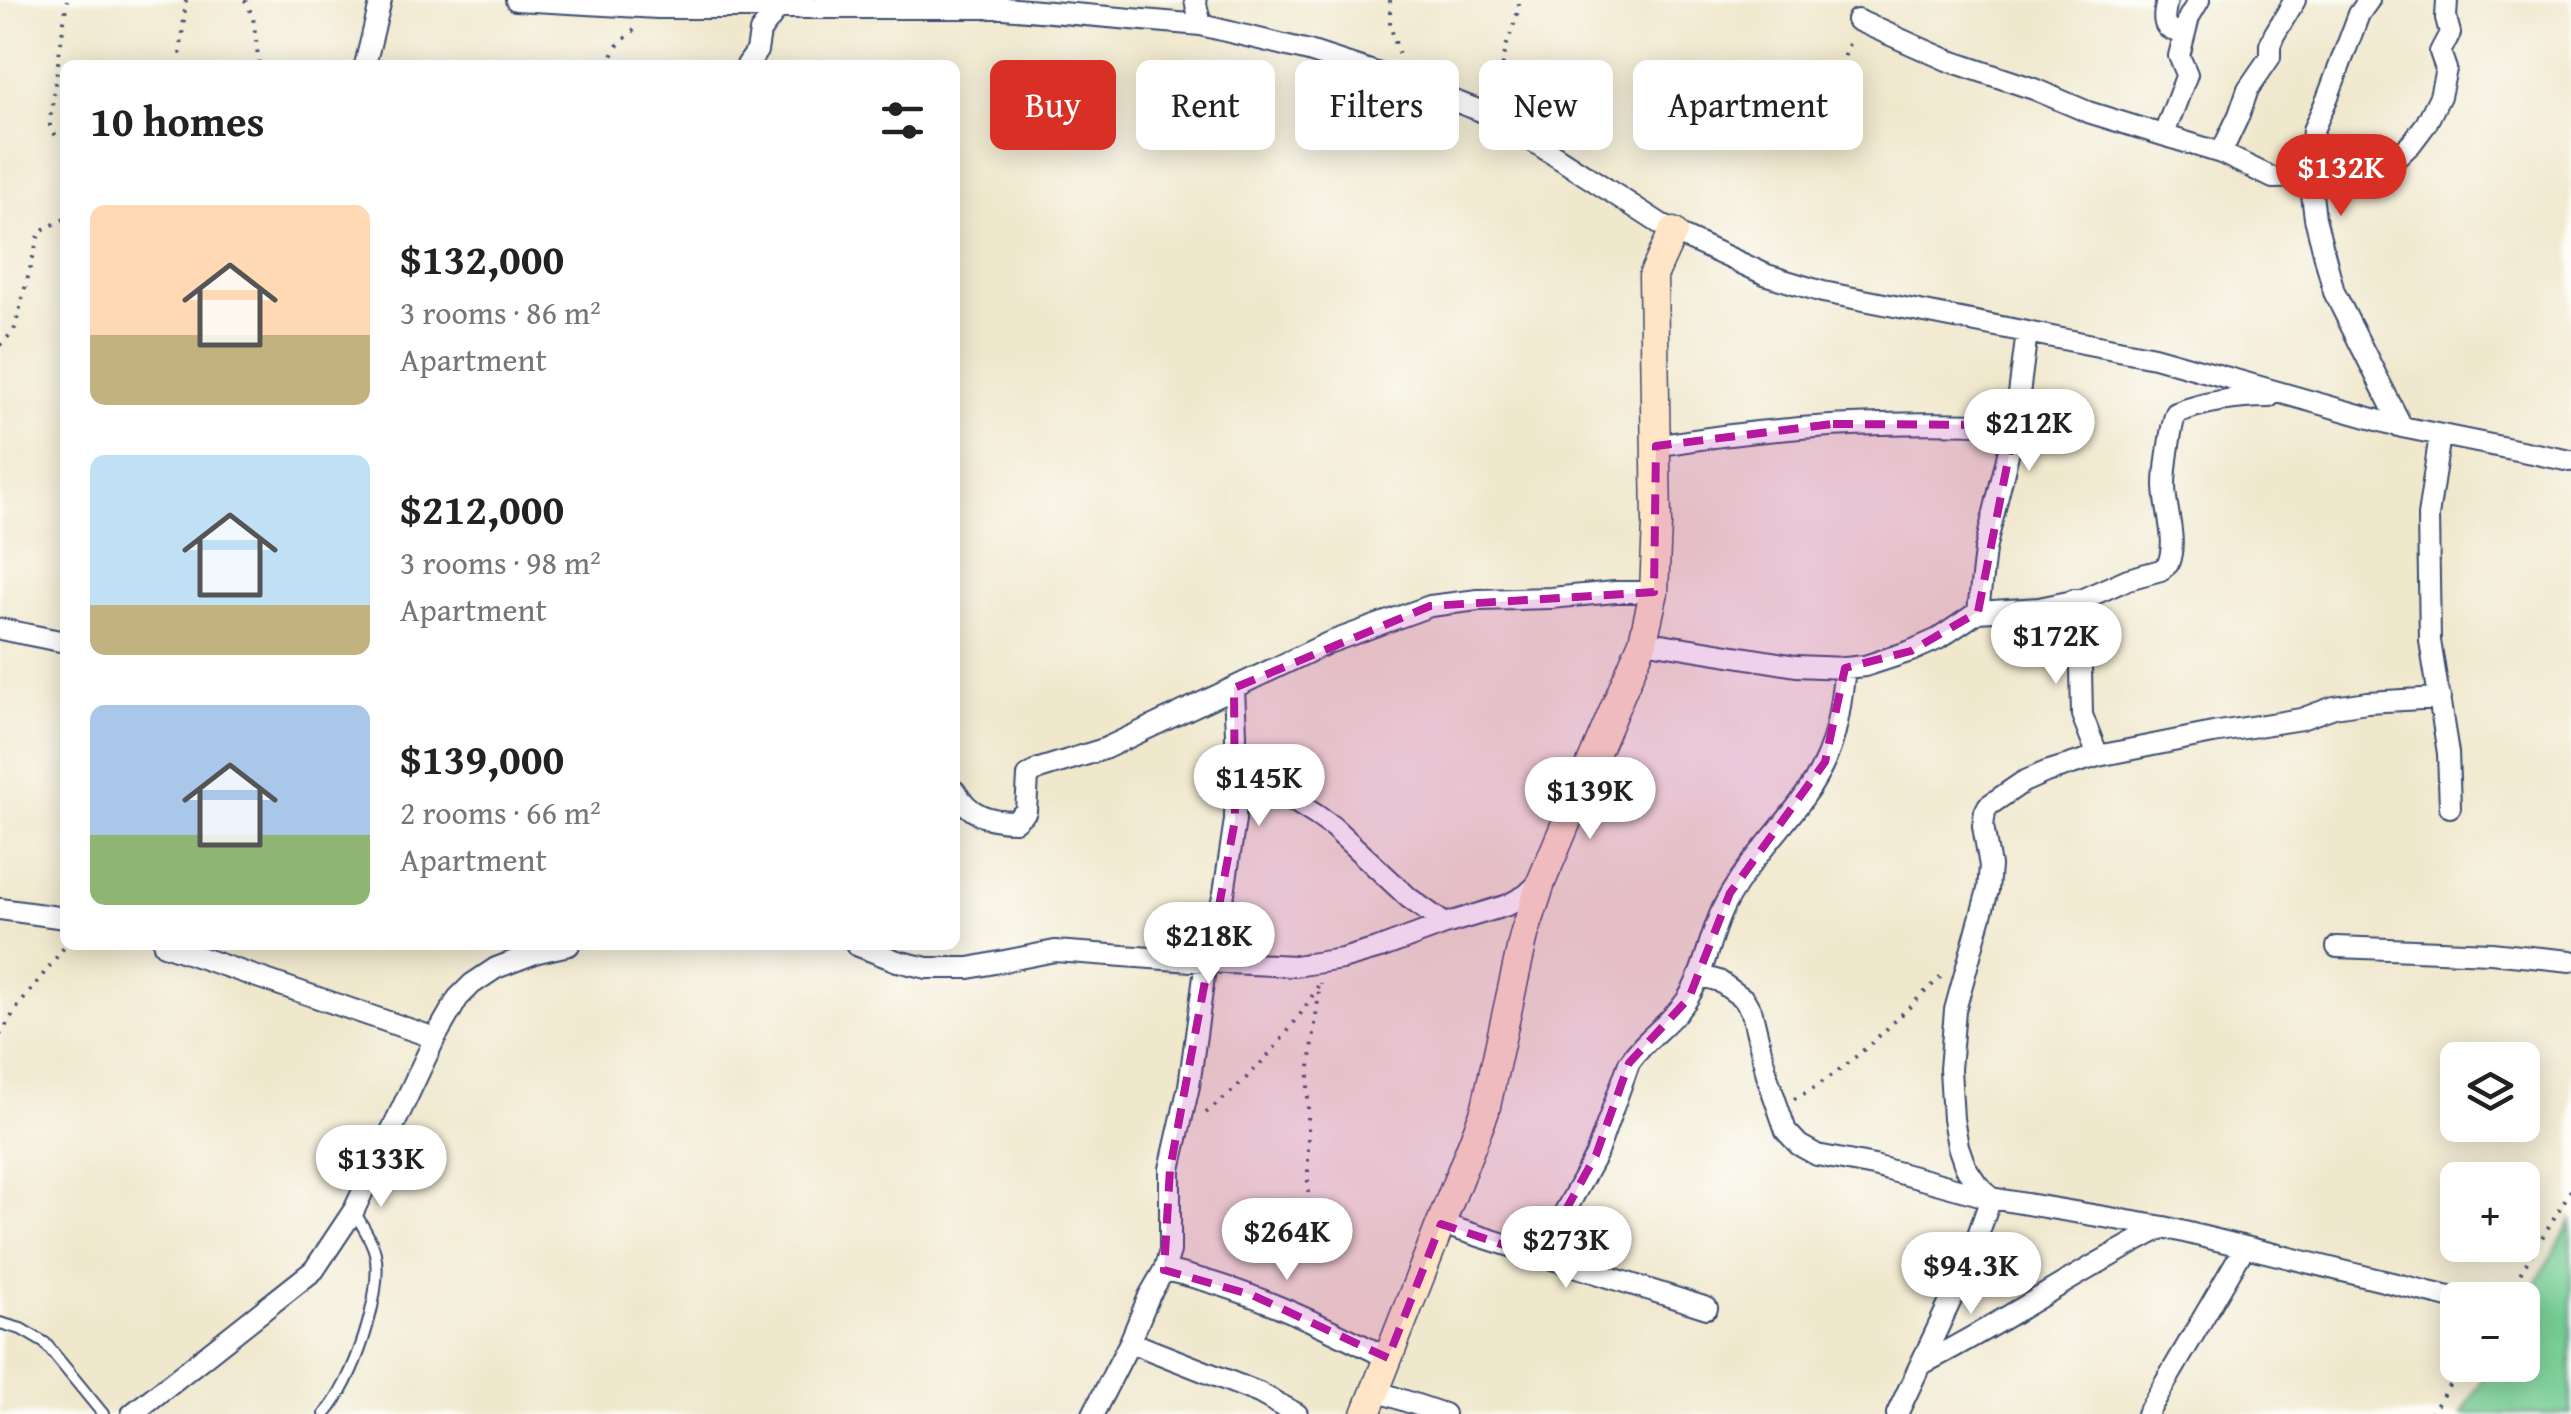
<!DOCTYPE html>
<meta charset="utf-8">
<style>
:root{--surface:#fff;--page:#f2f2f2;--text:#222;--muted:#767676;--accent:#d93025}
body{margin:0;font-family:"Gentium Book Plus",serif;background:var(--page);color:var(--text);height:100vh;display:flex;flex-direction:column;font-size:38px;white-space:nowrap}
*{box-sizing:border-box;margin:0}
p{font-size:32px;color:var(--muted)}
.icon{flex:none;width:55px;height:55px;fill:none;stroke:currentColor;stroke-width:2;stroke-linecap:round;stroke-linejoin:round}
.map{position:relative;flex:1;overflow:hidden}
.drawer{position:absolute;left:60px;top:60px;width:900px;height:890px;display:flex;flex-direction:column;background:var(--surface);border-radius:15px;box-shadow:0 5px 25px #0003}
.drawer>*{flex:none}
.top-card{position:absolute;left:990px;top:60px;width:950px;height:90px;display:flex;gap:20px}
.fabs{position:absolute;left:2440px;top:1042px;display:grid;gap:20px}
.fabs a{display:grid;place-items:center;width:100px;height:100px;border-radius:15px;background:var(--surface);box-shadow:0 5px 25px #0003;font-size:50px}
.price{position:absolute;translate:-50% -85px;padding:0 22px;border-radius:35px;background:#fff;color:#222;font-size:32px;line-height:65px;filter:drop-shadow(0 2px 5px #0008)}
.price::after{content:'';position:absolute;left:50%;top:60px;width:30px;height:22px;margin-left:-15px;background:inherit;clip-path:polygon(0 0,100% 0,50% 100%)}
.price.on{background:var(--accent);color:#fff}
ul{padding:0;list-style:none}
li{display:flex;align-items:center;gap:30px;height:250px;padding:0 30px}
li span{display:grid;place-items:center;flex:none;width:280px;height:200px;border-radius:15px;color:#555}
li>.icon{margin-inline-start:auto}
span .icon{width:120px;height:120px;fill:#fffc;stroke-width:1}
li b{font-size:42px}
h2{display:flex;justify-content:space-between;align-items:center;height:120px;padding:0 30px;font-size:42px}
.pill{padding:0 35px;border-radius:15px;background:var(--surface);box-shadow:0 5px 25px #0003;font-size:35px;line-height:90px}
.pill.on{background:var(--accent);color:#fff}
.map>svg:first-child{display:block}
.green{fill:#74cd93;stroke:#487e78;stroke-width:2.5}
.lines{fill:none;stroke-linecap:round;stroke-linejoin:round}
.lane-casing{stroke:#3b4b6f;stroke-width:14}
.street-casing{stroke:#3b4b6f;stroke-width:24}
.secondary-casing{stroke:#3b4b6f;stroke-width:31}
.path{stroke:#3b4b6f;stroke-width:4;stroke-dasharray:2.5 8;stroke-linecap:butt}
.lane{stroke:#fff;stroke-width:10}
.street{stroke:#fff;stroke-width:20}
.secondary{stroke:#ffe4c6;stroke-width:28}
.marked{fill:#b5179e;fill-opacity:0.2;stroke:#b5179e;stroke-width:8;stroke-dasharray:20 12;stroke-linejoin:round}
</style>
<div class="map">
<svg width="2571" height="1414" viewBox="0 0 2571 1414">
<rect width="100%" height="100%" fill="#fdfcf7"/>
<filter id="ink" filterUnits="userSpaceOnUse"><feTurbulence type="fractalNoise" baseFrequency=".01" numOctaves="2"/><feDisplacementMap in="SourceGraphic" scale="20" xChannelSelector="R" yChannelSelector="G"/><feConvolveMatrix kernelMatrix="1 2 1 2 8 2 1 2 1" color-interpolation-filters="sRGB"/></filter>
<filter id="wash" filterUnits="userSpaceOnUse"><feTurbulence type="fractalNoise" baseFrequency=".0048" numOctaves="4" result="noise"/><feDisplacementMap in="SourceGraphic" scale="40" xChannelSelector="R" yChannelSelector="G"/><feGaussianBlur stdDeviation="2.25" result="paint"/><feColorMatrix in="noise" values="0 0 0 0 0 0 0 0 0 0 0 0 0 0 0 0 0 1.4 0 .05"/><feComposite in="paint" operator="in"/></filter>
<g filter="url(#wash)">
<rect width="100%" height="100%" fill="#f0e8cd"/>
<path class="green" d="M 2571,1221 L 2571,1414 L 2462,1414 L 2490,1365 L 2522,1365 L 2523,1307 Z"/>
</g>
<g filter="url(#ink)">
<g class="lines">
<defs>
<path id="lane" d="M 0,1323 L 21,1329 L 45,1343 L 103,1414
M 325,1414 C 353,1384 384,1293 375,1253 C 372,1239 361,1224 354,1211"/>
<path id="street" d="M 516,0 L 658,8 L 1004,8 L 1201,25 L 1309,51 L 1407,83 L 1494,116 L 1673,232 L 1767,275 L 1823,292 L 2154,357 L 2402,427 L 2571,461
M 1195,0 L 1201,25
M 2167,0 C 2163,19 2160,31 2183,32
M 2369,0 L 2359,14 L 2327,99 L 2313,130 L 2310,179 L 2315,218 L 2334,292 L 2402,427
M 1857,20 L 1947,60 L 2034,89 L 2088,112 L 2221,153 L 2273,178 L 2336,177 L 2371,170 L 2393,161 L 2411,144 L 2426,124 L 2440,96 L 2446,69 L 2440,52 L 2450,33 L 2446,18 L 2447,0
M 365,65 L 381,0
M 747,65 L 757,51 L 760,32 L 778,8
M 2164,134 L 2187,74 L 2179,56 L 2189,17 L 2199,0
M 2221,153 L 2239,115 L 2248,89 L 2270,57 L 2270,45 L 2274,35 L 2295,0
M 2440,435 L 2428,516 L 2430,641 L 2448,753 L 2450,807
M 1656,446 C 1777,425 1892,420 2015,425
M 2074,600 L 2080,624 L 2082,715 L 2098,756
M 1978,612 L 1985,550 L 2015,425 L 2027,332
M 0,629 L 65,642
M 1643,641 L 1796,666 L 1845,668 L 1865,666 L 1911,651 L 1938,639 L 1978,612 L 2039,608 L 2083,599 L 2128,579 L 2161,570 L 2168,564 C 2178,539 2165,511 2165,485 C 2165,470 2171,425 2176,413 C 2205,402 2239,397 2269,397
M 1236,781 L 1297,803 L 1316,815 L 1333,827 L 1409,898 L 1445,924
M 955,791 C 970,815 988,821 1015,821 L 1026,811 L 1028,776 L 1039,769 L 1104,749 L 1328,643 L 1430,606 L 1478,600 L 1551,598 L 1615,592 L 1654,592
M 0,909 L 65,918
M 164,945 L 435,1038
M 856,945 L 897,961 L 927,968 L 969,968 L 1055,951 L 1206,962 L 1295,966 L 1342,959 L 1380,948 L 1445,924 L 1508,905 L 1526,895 L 1541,881
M 2337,947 L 2491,953 L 2571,961
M 1699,975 L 1719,981 L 1744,999 L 1752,1013 L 1768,1079 L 1786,1131 L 1799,1145 L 1817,1155 L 1874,1166 L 1991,1198 L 2164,1227 L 2461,1300
M 1441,1224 L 1707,1308
M 1540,1257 L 1596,1155 L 1629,1063 C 1644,1039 1670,1024 1686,1001 C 1706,972 1709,933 1726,902 C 1753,852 1799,815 1823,765 C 1838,735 1841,700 1845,668
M 1164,1270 C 1244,1287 1316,1322 1388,1358
M 1130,1342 L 1259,1393 L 1297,1414
M 1920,1365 C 2004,1323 2080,1269 2164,1227
M 1376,1391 L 1444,1414
M 132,1414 L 314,1270 L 354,1210 L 435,1038 L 458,998 L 472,984 L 496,968 L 538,952 L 569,945
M 1093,1414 L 1130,1342 L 1149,1296 L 1164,1270 L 1170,1251 L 1170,1169 L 1189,1086 L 1206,962 L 1224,893 L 1235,820 L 1236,734 L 1234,688
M 1897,1414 L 1967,1266 L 1991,1198 L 1977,1184 L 1965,1166 L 1958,1146 L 1953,1119 L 1950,1069 L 1955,1010 L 1988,890 L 1990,866 L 1983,826 L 1985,812 L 1988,806 L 2023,782 L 2046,772 L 2098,756 L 2213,733 L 2301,719 L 2334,707 L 2367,702 L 2440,698
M 2147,1414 L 2244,1248"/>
<path id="secondary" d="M 1366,1414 L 1485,1111 L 1524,935 L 1542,880 L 1643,641 L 1654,592 L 1657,524 L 1653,276 L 1673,232"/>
</defs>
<use href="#lane" class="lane-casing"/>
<use href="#street" class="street-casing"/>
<use href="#secondary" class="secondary-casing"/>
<path class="path" d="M 245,0 L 253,17 L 259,65
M 1390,0 L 1390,24 L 1400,59
M 179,65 L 186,0
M 608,65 L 617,46 L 636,28
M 1497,97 L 1506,47 L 1519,9 L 1519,0
M 1823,137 L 1831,94 L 1851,38
M 65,139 L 56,136 L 50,126 L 50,119 L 67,0
M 0,345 L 14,331 L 39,234 L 44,229 L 65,219
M 0,1035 L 17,1008 L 66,945
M 1794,1099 C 1852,1069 1897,1017 1944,974
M 1206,1113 C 1250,1079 1290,1035 1318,986
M 1308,1193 L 1308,1084 L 1320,983
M 2504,1300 L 2571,1190
M 2431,1414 L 2462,1365"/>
<use href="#lane" class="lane"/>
<use href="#street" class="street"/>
<use href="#secondary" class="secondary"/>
</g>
</g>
<path class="marked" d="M 1833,424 L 2015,425 L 1978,612 L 1911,651 L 1845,668 L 1825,762 L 1730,893 L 1689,998 L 1629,1063 L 1596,1155 L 1540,1257 L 1441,1224 L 1388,1358 L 1252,1295 L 1164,1270 L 1170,1169 L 1235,820 L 1234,688 L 1430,606 L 1654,592 L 1656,446 Z"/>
</svg>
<div class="fabs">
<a><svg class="icon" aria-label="layers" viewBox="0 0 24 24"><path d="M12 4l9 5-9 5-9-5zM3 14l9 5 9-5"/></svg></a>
<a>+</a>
<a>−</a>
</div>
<b class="price on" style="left:2341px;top:219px">$132K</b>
<b class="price" style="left:2029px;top:474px">$212K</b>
<b class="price" style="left:2056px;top:687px">$172K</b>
<b class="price" style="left:1259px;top:829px">$145K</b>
<b class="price" style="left:1590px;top:842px">$139K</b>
<b class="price" style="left:1209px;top:987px">$218K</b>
<b class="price" style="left:381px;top:1210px">$133K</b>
<b class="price" style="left:1287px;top:1283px">$264K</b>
<b class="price" style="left:1566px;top:1291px">$273K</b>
<b class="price" style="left:1971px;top:1317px">$94.3K</b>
<div class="top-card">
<a class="pill on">Buy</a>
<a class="pill">Rent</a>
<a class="pill">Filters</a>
<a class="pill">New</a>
<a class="pill">Apartment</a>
</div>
<section class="drawer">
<h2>10 homes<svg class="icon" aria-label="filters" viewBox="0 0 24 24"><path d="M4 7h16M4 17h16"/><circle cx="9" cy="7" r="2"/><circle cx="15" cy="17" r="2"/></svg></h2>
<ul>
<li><span style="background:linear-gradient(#ffd9b3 65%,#c2b280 0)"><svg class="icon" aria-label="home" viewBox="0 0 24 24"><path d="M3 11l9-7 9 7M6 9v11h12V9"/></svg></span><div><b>$132,000</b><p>3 rooms · 86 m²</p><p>Apartment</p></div></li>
<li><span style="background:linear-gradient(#bfe0f5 75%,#c2b280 0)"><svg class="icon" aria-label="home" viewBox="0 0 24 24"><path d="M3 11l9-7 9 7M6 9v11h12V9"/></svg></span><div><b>$212,000</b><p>3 rooms · 98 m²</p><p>Apartment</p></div></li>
<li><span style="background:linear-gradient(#a9c7e8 65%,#8fb573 0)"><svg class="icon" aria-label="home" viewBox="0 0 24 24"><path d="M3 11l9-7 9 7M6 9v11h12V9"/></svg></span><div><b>$139,000</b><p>2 rooms · 66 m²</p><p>Apartment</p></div></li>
</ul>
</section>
</div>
